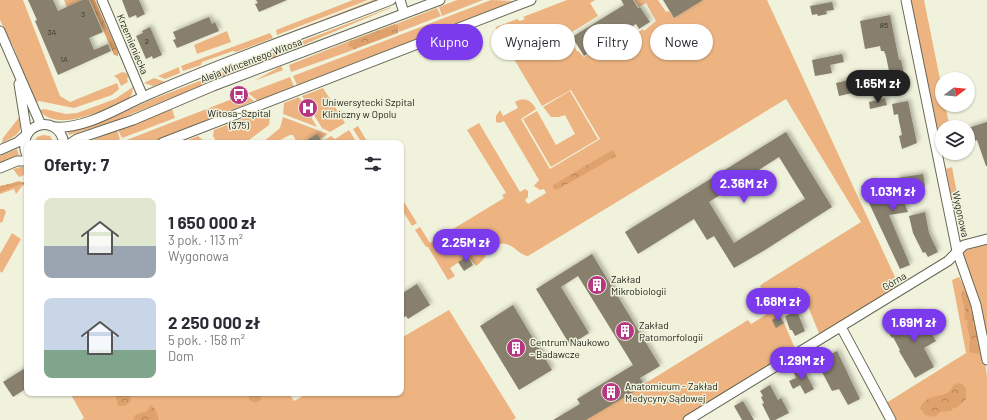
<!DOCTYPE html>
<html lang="pl">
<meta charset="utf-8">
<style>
:root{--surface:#fff;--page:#f7f7f7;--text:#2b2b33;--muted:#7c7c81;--accent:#7c3aed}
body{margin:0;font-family:Barlow,sans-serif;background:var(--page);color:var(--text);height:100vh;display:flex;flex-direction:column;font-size:15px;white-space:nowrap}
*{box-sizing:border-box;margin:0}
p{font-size:13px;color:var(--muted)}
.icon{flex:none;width:22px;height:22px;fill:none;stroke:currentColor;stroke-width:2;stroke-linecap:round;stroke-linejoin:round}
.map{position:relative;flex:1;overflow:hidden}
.panel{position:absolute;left:24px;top:140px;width:380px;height:256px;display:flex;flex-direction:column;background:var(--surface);border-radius:8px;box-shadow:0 1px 3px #0004}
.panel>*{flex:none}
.banner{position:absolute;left:416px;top:24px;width:380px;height:36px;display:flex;gap:8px}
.needle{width:26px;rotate:74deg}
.fabs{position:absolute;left:935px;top:72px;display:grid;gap:8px}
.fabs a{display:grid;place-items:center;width:40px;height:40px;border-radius:50%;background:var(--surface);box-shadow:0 1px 3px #0004;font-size:20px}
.price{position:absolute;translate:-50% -34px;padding:0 9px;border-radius:14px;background:var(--accent);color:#fff;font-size:13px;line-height:26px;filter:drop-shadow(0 1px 2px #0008)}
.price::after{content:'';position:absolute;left:50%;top:24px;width:12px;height:9px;margin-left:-6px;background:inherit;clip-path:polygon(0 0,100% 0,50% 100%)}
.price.current{background:#222;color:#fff}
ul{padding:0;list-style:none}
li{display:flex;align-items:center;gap:12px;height:100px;padding:0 20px}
li span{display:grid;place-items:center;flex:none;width:112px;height:80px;border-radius:8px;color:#555}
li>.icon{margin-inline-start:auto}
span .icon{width:48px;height:48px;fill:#fffc;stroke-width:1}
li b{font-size:17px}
h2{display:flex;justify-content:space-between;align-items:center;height:48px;padding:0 20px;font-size:17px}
.pill{padding:0 14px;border-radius:18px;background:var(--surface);box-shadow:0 1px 3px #0004;font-size:14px;line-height:36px}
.pill.current{background:var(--accent);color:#fff}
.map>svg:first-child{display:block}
.green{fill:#edb482}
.forest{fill:url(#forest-crowns)}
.building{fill:#88806d;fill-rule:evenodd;filter:url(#shadow)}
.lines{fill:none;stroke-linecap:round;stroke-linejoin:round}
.minor-casing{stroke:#656653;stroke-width:11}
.minor{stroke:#fff;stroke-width:9}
.labels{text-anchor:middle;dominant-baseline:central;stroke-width:3;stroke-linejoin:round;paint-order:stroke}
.number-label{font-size:8px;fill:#37362b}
.street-label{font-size:10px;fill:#1c1d15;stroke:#f0f2dc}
.poi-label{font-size:10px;fill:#1c1d15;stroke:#f0f2dc;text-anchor:start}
</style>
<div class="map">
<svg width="987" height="420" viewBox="0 0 987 420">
<defs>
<pattern id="forest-crowns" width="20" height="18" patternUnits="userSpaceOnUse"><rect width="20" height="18" fill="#e0a26c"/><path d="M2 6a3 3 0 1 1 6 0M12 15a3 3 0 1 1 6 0" fill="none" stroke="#b58358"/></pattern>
<filter id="shadow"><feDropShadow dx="2.5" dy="-2.5" stdDeviation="2" flood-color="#0004"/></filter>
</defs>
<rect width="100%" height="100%" fill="#f0f2dc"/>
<path class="green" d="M 0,0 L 23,0 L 60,96 L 70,102 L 117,83 L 119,89 L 112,95 L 74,108 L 39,101 L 35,103 L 14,48 L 0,20 Z
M 64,0 L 82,0 L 67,7 Z
M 353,0 L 368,0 L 277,35 L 276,30 Z
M 373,0 L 379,0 L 279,38 L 278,37 Z
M 457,0 L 483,0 L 442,16 L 439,7 Z
M 491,0 L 515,1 L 297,85 L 293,76 Z
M 567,0 L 595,0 L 590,3 L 598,16 L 567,35 L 577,51 L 578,51 L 584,57 L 631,28 L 639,45 L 642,45 L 635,34 L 643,29 L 644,31 L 656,21 L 646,3 L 639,7 L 634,0 L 658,0 L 666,12 L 669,11 L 674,18 L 703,0 L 767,0 L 901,290 L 821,338 L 800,287 L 806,283 L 771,305 L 760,286 L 762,284 L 861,222 L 786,99 L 528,256 C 520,255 516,248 509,245 C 490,238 488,259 476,266 L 468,256 L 450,268 L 455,276 L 448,280 L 428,247 L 426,247 L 415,230 L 420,227 L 430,243 L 504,198 L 502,195 L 506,193 L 467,130 L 479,123 L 520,192 L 525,189 L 528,191 L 528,197 L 525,200 L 528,204 L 546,193 L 544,189 L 540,190 L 534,186 L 539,180 L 504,121 L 499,123 L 496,122 L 496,116 L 500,110 L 503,116 L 518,108 L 515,102 C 524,96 532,101 536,109 L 521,119 L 550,169 L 600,139 L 571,90 L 542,106 L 496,29 L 496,27 L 517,19 L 520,21 L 525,19 L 523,17 Z
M 906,0 L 924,0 L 942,89 L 942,105 L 945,105 L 950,127 L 942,127 L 942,132 L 933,134 Z
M 391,7 L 390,8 L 284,53 L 282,49 Z
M 437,8 L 441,16 L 399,32 L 396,24 Z
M 227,31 L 231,42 L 197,54 L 194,45 Z
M 270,33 L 273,38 L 236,52 L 233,51 L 202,62 L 201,65 L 183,71 L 181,66 Z
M 352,40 L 356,49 L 291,72 L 289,65 Z
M 275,52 L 277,56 L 114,121 L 69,135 L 68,132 L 113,117 L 153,99 Z
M 281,66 L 283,70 L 254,81 Z
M 179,67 L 180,73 L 165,79 L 158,76 Z
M 122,72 L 126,73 L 129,77 L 127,78 L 128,82 L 121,86 L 118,79 L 114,76 Z
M 290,77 L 294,86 L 258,101 L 248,93 Z
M 154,78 L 165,82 L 153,86 L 144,83 Z
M 133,87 L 132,94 L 129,98 C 107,109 58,134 39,110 L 44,109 L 66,114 L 77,113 L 115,99 Z
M 323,88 L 345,123 L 330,132 L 322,128 L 302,96 Z
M 570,91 L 598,139 L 551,167 L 523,119 L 537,111 L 556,145 L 575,134 L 565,115 L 559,117 L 551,117 L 543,107 Z
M 245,94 L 254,101 L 150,143 L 119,143 Z
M 299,97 L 317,127 L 283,114 L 284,103 Z
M 172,109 L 175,118 L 122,138 L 118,130 Z
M 262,111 L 270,116 L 269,125 L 245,143 L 217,143 L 213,136 L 214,130 Z
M 21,115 C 23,134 17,135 2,143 L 3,138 Z
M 283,117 L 328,134 L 313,143 L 297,143 L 293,135 L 290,135 L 274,143 L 262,143 L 280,128 Z
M 358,126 L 368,143 L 362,143 L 353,129 Z
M 117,130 L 120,139 L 109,143 L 85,143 Z
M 349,130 L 357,143 L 332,143 L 330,141 L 326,143 L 320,143 L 331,136 L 335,139 Z
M 43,135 L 50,136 L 54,143 L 34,143 L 37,137 Z
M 198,136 L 206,143 L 180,143 Z
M 17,149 L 19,155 L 0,162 L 0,156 Z
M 21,167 L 27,167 L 27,174 L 19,177 L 13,169 Z
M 952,167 L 959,204 L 953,205 L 946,169 Z
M 18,181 L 27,183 L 27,187 L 23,185 L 16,194 L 14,189 L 0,194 L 0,188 Z
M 401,197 L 417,223 L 412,226 L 401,208 Z
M 0,209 L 4,209 L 6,212 L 2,223 L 0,222 Z
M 12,233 L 21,239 L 2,273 L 0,271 L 0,254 Z
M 987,243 L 987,335 L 962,255 L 964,251 Z
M 959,277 C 972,297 985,352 987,377 C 987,391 987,406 987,420 L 891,420 L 883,405 L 966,353 L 952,280 Z
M 775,309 L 784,323 L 797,353 L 688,420 L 586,420 L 748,320 L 751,324 Z
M 449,310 L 516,418 L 513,420 L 81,420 L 84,418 L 70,393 L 289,393 L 294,401 L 308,393 L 401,393 L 401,338 Z"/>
<path class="forest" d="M 90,0 L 95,0 L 118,52 L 118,56 L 114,55 Z
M 395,24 L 398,26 L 398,33 L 355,49 L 348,46 L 350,41 Z
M 614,150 L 616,156 L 557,190 L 553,188 L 553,185 L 609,152 Z
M 18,182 L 27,183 L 27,185 L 21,184 L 0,192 L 0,186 Z
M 963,291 C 970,296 972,304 970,312 L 973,313 L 974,317 L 973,325 L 976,326 L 978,338 L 977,343 L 981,347 L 979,354 L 969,352 L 970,340 L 967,324 L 968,321 L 964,319 L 965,310 L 961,295 Z
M 958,383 L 964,385 L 966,390 L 966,399 L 958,407 L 953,408 L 951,411 L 941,412 L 934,417 L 925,415 L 920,408 C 926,395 936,398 947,393 C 952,391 951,385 958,383 Z
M 115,393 L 130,393 L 131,401 L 125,406 L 118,406 Z
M 249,393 L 261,393 L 261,400 L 255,403 L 249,400 Z
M 151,405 L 156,410 L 159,420 L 133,420 L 135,415 L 147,411 Z"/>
<path class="building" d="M 28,0 L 53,0 L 58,11 L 82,0 L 89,0 L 103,32 L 89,38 L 94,50 L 108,44 L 111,51 L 58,75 L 35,21 L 37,20 Z
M 122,0 L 139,0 L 145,14 L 137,18 L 136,15 L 129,18 Z
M 256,0 L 287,0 L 259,12 L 255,4 L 258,3 Z
M 621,0 L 633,0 L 638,8 L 640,7 L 650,22 L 639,29 L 636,24 L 584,56 L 572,37 L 624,5 Z
M 663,0 L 703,0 L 674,18 Z
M 832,2 L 834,10 L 826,11 L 827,14 L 818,16 L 817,14 L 812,15 L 810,6 Z
M 890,15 L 899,60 L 901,60 L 904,73 L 890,76 L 886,56 L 884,51 L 881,51 L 880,46 L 865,49 L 860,21 Z
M 209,17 L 212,24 L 215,22 L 219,31 L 177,48 L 173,40 L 176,39 L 173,32 Z
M 150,27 L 162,55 L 153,59 L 152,56 L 146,59 L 136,36 L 143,33 L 142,31 Z
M 842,54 L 844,62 L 830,65 L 832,73 L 815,76 L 812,60 Z
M 885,77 L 887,86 L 878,88 L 876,79 Z
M 849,80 L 852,93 L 839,96 L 836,83 Z
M 885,98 L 887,105 L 870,109 L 869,102 Z
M 908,101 L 917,143 L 902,149 L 899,136 L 902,135 L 899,121 L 898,114 L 894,115 L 892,104 Z
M 987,122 L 987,166 L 986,166 L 977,140 L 968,143 L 968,128 Z
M 786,132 L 832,207 L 765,250 L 734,268 L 714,236 L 707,240 L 694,219 L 638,254 L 625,232 ZM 779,157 L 805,199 L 734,243 L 709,202 Z
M 317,134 L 323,143 L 302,143 Z
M 923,174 L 925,186 L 918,188 L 919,191 L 901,195 L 908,212 L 889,215 L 910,265 L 900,269 L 861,186 L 873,181 L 882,201 L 900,194 L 897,178 Z
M 925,212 L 929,233 L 938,252 L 928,257 L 925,252 L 923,253 L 913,233 L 909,216 Z
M 592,254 L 660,366 L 640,378 L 645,385 L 586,420 L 553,420 L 580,404 L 577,399 L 633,365 L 578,276 L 561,287 L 589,333 L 570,345 L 536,289 Z
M 468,256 L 473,265 L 464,271 L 458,262 Z
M 417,284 L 430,305 L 408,319 L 406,316 L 401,319 L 401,294 Z
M 513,305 L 552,370 L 519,390 L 480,326 Z
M 797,311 L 805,331 L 795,336 L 792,330 L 790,330 L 785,316 Z
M 918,311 L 936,341 L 924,348 L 934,367 L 915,378 L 899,351 L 900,350 L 893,337 L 892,338 L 886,329 Z
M 779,315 L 784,323 L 776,328 L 772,320 Z
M 837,351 L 860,399 L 848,405 L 839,389 L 832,391 L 822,372 L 830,367 L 825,357 Z
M 27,367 L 27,388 L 13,397 L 3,382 Z
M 803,368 L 814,389 L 805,394 L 800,385 L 793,389 L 789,381 L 796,378 L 794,373 Z
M 770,385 L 778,400 L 781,398 L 789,413 L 775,420 L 770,420 L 762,404 L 764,403 L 761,397 L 763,396 L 760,391 Z
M 743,401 L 750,413 L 754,420 L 742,420 L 734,406 Z"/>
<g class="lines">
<defs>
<path id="minor" d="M 102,0 L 143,97
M 400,0 L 404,13
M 906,0 L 957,251 L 976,305 L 987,360
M 0,31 L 41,125
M 19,84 L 27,134
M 55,127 C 85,129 116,109 143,97 C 224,61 309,32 391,0
M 71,143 L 77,139 L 133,120 L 213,86 L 440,0
M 162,143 L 531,0
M 0,150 L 18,142 L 25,136
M 27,156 C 14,124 58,111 64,143
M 0,168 L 17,161 L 27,161
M 841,327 L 891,420
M 688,420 L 948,261 L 964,245 L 987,239"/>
</defs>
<use href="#minor" class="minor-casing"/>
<use href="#minor" class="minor"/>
</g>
<defs>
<symbol id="bus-disc" viewBox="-11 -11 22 22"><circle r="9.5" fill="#b63683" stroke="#f0f2dc"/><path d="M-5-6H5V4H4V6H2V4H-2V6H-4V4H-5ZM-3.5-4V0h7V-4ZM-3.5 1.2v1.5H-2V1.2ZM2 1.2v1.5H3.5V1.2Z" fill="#fff"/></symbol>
<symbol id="hospital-disc" viewBox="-11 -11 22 22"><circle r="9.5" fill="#b63683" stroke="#f0f2dc"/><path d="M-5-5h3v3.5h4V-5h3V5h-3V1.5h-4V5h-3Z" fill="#fff"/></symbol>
<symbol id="building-disc" viewBox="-11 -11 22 22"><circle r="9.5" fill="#b63683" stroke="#f0f2dc"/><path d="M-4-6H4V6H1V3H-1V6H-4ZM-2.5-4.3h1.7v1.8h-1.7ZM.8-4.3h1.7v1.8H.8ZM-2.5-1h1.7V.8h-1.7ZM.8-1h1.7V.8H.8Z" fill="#fff"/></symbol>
</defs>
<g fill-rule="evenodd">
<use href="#bus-disc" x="228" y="84" width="22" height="22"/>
<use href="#hospital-disc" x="297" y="97" width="22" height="22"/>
<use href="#building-disc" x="586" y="274" width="22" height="22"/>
<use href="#building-disc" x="614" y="320" width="22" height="22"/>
<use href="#building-disc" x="505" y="337" width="22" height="22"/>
<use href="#building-disc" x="600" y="381" width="22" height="22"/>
</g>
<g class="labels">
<g class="number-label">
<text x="83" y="14">3</text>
<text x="884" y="25">85</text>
<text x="52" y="32">3A</text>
<text x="147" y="41">2</text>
<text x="64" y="59">1A</text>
</g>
<g class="street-label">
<text transform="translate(133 44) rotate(67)">Krzemieniecka</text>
<text transform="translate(251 60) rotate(-21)">Aleja Wincentego Witosa</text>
<text transform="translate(961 214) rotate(78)">Wygonowa</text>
<text transform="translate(894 281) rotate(-31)">Górna</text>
</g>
<g class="poi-label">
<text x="322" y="102">Uniwersytecki Szpital<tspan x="322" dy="12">Kliniczny w Opolu</tspan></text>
<text x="239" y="113" text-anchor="middle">Witosa-Szpital<tspan x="239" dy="12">(375)</tspan></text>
<text x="611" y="279">Zakład<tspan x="611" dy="12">Mikrobiologii</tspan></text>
<text x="639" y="325">Zakład<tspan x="639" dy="12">Patomorfologii</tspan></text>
<text x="530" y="342">Centrum Naukowo<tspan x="530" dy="12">- Badawcze</tspan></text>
<text x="625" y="386">Anatomicum - Zakład<tspan x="625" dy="12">Medycyny Sądowej</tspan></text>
</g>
</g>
</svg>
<div class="fabs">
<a><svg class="needle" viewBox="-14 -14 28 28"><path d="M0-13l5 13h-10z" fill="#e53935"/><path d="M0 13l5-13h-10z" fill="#7c7c81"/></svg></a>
<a><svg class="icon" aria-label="layers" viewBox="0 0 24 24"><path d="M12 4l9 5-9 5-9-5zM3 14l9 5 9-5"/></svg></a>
</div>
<b class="price current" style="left:878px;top:104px">1.65M zł</b>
<b class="price" style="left:744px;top:204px">2.36M zł</b>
<b class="price" style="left:893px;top:212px">1.03M zł</b>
<b class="price" style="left:466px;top:263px">2.25M zł</b>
<b class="price" style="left:778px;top:322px">1.68M zł</b>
<b class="price" style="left:914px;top:343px">1.69M zł</b>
<b class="price" style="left:802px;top:381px">1.29M zł</b>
<div class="banner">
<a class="pill current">Kupno</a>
<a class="pill">Wynajem</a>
<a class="pill">Filtry</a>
<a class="pill">Nowe</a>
</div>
<section class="panel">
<h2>Oferty: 7<svg class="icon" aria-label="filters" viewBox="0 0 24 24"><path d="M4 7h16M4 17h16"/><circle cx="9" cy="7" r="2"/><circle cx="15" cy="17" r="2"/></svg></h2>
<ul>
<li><span style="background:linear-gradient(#dfe7d0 60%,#9aa5b1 0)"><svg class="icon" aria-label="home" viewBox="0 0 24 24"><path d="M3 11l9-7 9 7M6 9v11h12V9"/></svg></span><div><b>1 650 000 zł</b><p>3 pok. · 113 m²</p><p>Wygonowa</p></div></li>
<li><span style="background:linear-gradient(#c9d6e8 65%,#7fa58c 0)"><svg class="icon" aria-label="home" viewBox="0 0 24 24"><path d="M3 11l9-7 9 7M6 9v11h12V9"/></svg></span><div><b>2 250 000 zł</b><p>5 pok. · 158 m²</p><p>Dom</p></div></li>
</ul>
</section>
</div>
